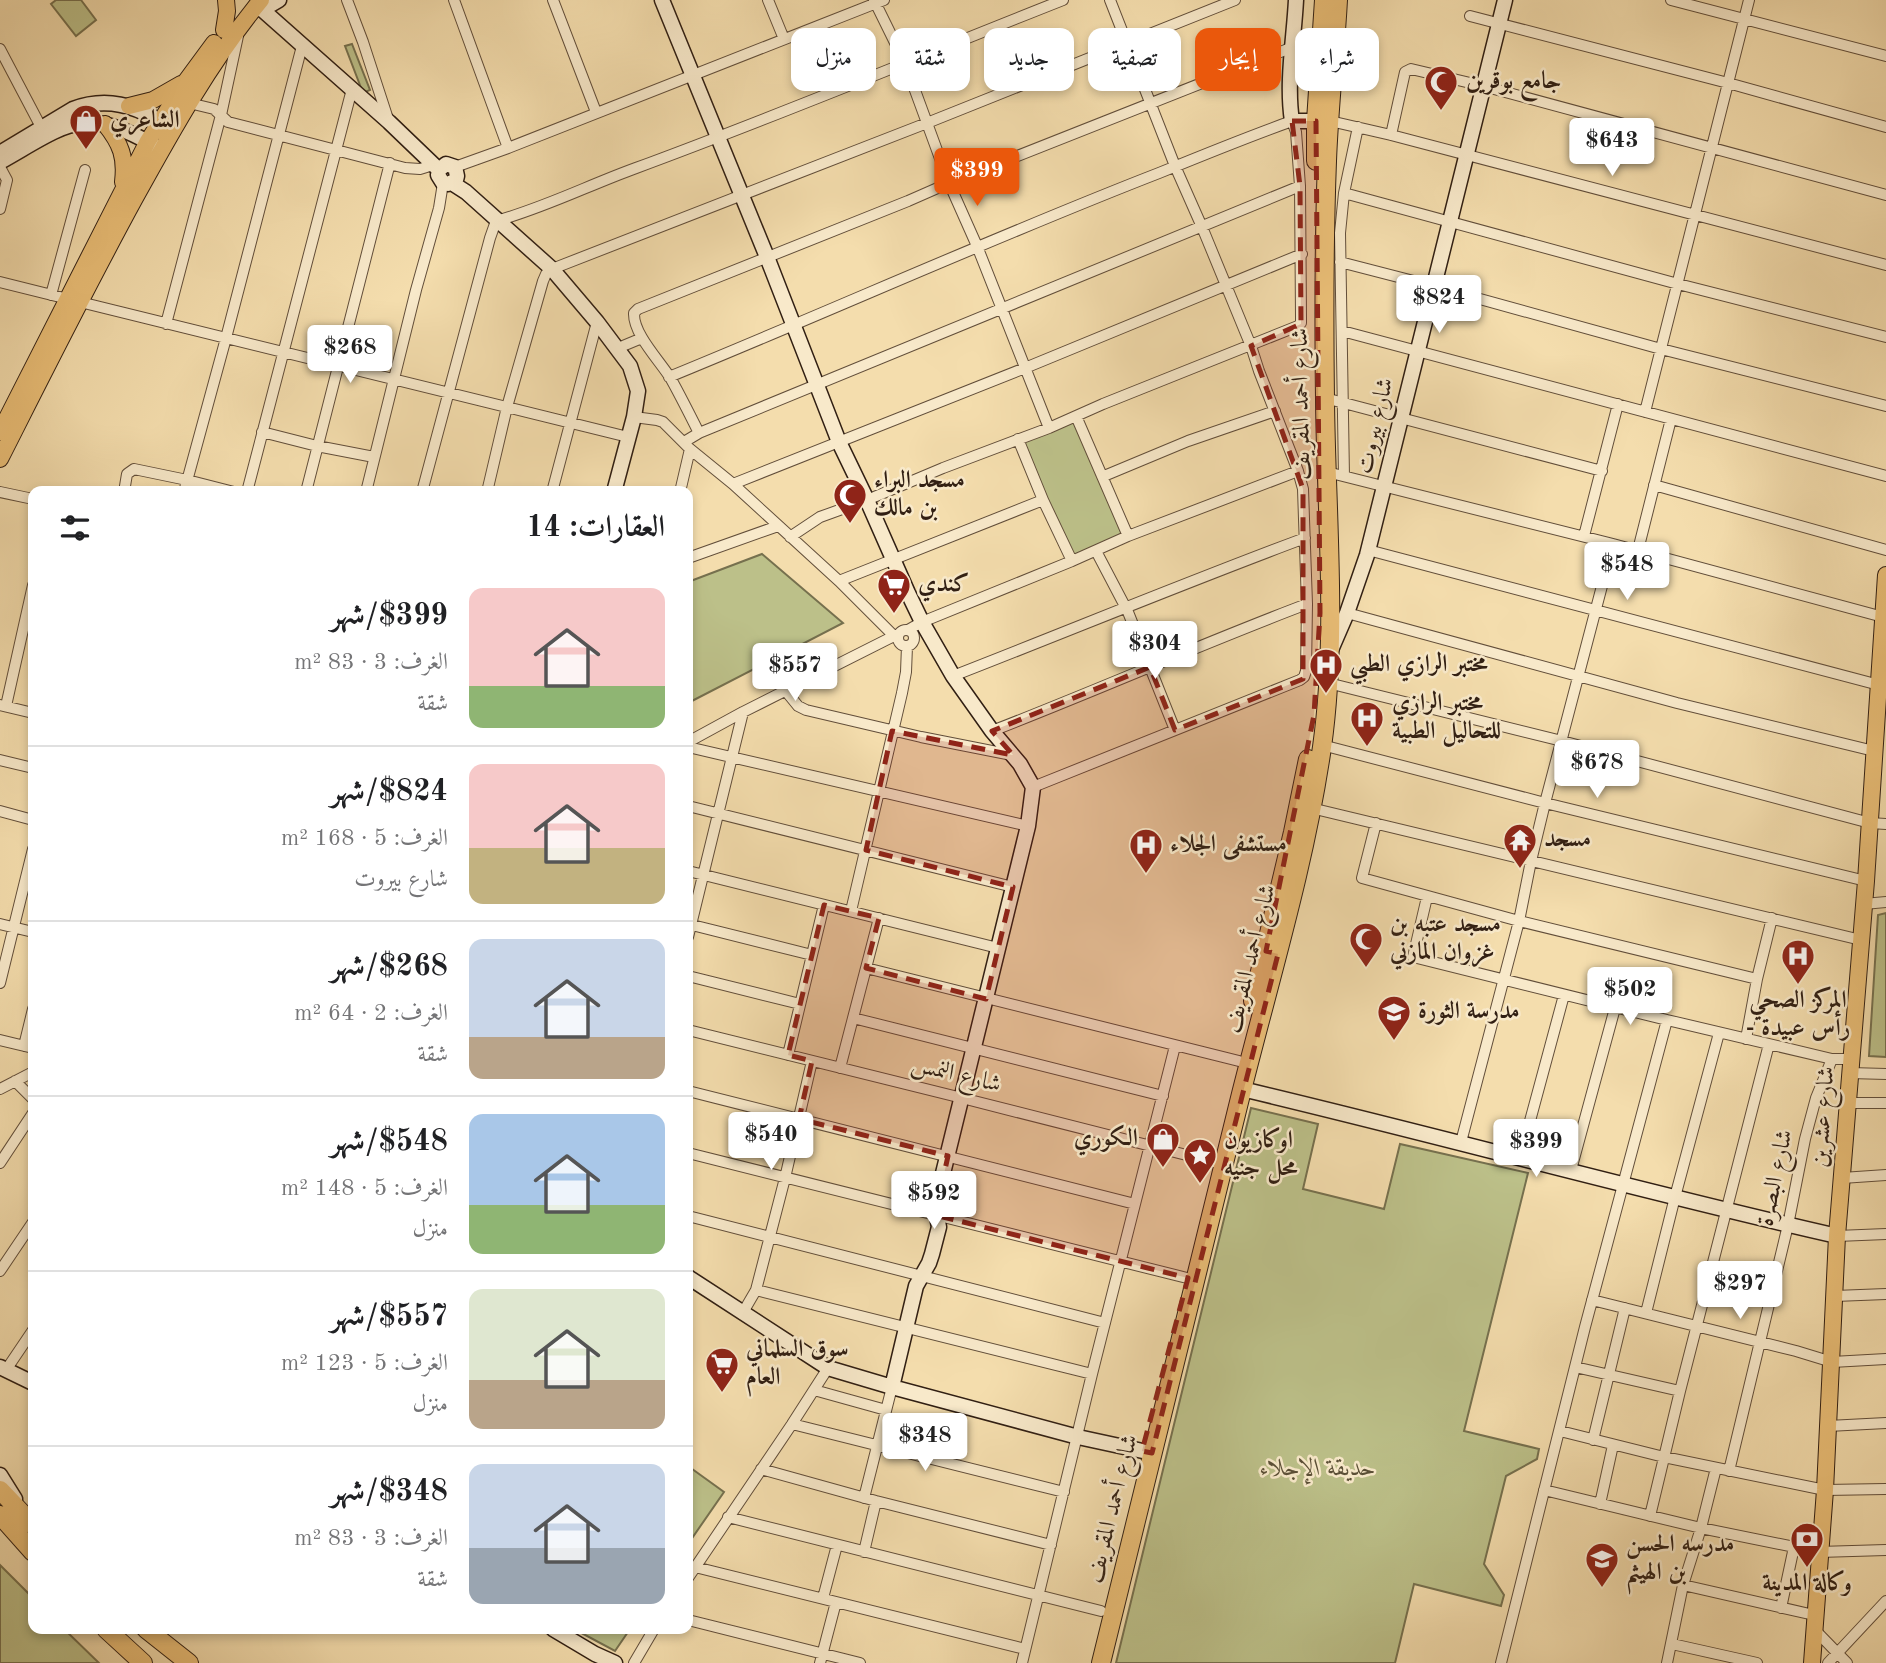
<!DOCTYPE html>
<html lang="ar">
<meta charset="utf-8">
<style>
:root{--surface:#fff;--page:#f6f6f6;--text:#202124;--muted:#757577;--line:#e0e0e0;--accent:#ea580c}
body{margin:0;font-family:"Old Standard TT",Amiri,serif;background:var(--page);color:var(--text);direction:rtl;height:100vh;display:flex;flex-direction:column;font-size:26px;white-space:nowrap}
*{box-sizing:border-box;margin:0}
p{font-size:23px;color:var(--muted)}
.icon{flex:none;width:38px;height:38px;fill:none;stroke:currentColor;stroke-width:2;stroke-linecap:round;stroke-linejoin:round}
.map{position:relative;flex:1;overflow:hidden;direction:ltr}
.side{position:absolute;left:28px;top:486px;width:665px;height:1148px;display:flex;flex-direction:column;background:var(--surface);border-radius:14px;box-shadow:0 4px 10px #0003;direction:rtl}
.side>*{flex:none}
.hud{position:absolute;left:714px;top:28px;width:665px;height:63px;direction:rtl;display:flex;gap:14px}
.price{position:absolute;translate:-50% -60px;padding:0 16px;border-radius:7px;background:#fff;color:#222;font-size:23px;line-height:46px;filter:drop-shadow(0 2px 4px #0008)}
.price::after{content:'';position:absolute;left:50%;top:42px;width:21px;height:16px;margin-left:-10px;background:inherit;clip-path:polygon(0 0,100% 0,50% 100%)}
.price.on{background:var(--accent);color:#fff}
ul{padding:0;list-style:none}
li{display:flex;align-items:center;gap:21px;height:175px;padding:0 28px}
li+li{border-top:2px solid var(--line)}
li span{display:grid;place-items:center;flex:none;width:196px;height:140px;border-radius:14px;color:#555}
li>.icon{margin-inline-start:auto}
span .icon{width:84px;height:84px;fill:#fffc;stroke-width:1}
li b{font-size:30px}
h2{display:flex;justify-content:space-between;align-items:center;height:84px;padding:0 28px;font-size:30px}
.pill{padding:0 24px;border-radius:14px;background:var(--surface);box-shadow:0 4px 10px #0003;font-size:24px;line-height:63px}
.pill.on{background:var(--accent);color:#fff}
.map>svg:first-child{display:block}
.green{fill:#bcc089;stroke:#76704e;stroke-width:2}
.lines{fill:none;stroke-linecap:round;stroke-linejoin:round}
.street-casing{stroke:#624e3a;stroke-width:12}
.secondary-casing{stroke:#311f13;stroke-width:17}
.primary-casing{stroke:#311f13;stroke-width:18}
.highway-casing{stroke:#311f13;stroke-width:20}
.street{stroke:#f8e9ca;stroke-width:10}
.secondary{stroke:#f8e9ca;stroke-width:14}
.primary{stroke:#eabe76;stroke-width:16}
.highway{stroke:#eabe76;stroke-width:18}
.marked{fill:#8f2418;fill-opacity:0.2;stroke:#8f2418;stroke-width:5;stroke-dasharray:14 9;stroke-linejoin:round}
.labels{text-anchor:middle;dominant-baseline:central;stroke-width:5;stroke-linejoin:round;paint-order:stroke}
.poi-label{font-size:24px;font-weight:bold;fill:#311f13;stroke:#f8e9ca;text-anchor:start}
.street-label{font-size:24px;fill:#311f13;stroke:#f8e9ca}
.park-label{font-size:24px;font-style:italic;fill:#5b4f36;stroke:#f8e9ca}
</style>
<div class="map">
<svg width="1886" height="1663" viewBox="0 0 1886 1663">
<rect width="100%" height="100%" fill="#f4ddad"/>
<filter id="stains"><feTurbulence type="fractalNoise" baseFrequency=".00286" numOctaves="4"/><feColorMatrix values="0 0 0 0 .2 0 0 0 0 .09 0 0 0 0 .02 0 0 0 .5 -.17"/></filter>
<radialGradient id="worn" r=".72"><stop offset=".6" stop-color="#630" stop-opacity="0"/><stop offset="1" stop-color="#630" stop-opacity=".3"/></radialGradient>
<path class="green" d="M 56,0 L 81,0 L 96,20 L 76,36 L 51,4 Z
M 352,44 L 370,90 L 363,93 L 345,46 Z
M 1076,417 L 1128,535 L 1072,560 L 1019,440 Z
M 762,554 L 843,623 L 688,703 L 688,582 Z
M 1886,913 L 1886,1057 L 1869,1056 L 1878,915 Z
M 1251,1108 L 1318,1124 L 1303,1189 L 1384,1209 L 1400,1144 L 1528,1173 L 1464,1431 L 1539,1449 L 1537,1459 L 1506,1476 L 1484,1564 L 1504,1595 L 1501,1606 L 1414,1584 L 1395,1663 L 1116,1663 Z
M 688,1466 L 724,1492 L 688,1544 Z
M 0,1565 L 33,1598 L 33,1629 L 64,1629 L 99,1663 L 0,1663 Z
M 574,1629 L 630,1629 L 615,1651 Z"/>
<g class="lines">
<defs>
<path id="street" d="M 347,0 L 363,42 L 389,122
M 454,0 L 508,148
M 553,0 L 596,112
M 768,0 L 784,39
M 874,0 L 905,63 L 949,183 L 977,246 L 1049,428
M 1671,0 L 1886,56
M 1470,16 L 1728,83 L 1886,127
M 0,49 L 41,127
M 189,103 L 214,109 L 228,122 L 405,168 L 420,169 L 433,165
M 1330,121 L 1391,135 L 1886,265
M 1391,135 L 1405,72 L 1411,69 L 1483,86 L 1886,195
M 0,167 L 7,180 L 0,209
M 455,167 L 508,148 L 884,0
M 1344,193 L 1678,284 L 1886,337
M 1340,262 L 1433,286 L 1661,349 L 1886,406
M 0,282 L 68,299
M 51,295 L 85,170
M 80,302 L 628,437
M 166,324 L 221,115 L 238,36
M 1342,331 L 1886,476
M 618,348 L 642,338
M 669,377 C 833,310 994,237 1159,173 C 1203,155 1247,137 1292,121 L 1296,132 L 1300,186 L 1301,317 L 1301,323 L 1298,326 L 1103,404 L 1049,428 L 943,468 L 867,500 L 820,517 L 790,537
M 1325,398 L 1602,471
M 1645,412 L 1749,0
M 1076,416 L 1128,536
M 634,417 L 657,420 L 663,422 L 690,449 L 733,484 L 839,581 L 894,636
M 262,432 L 317,446 L 374,457
M 699,433 C 690,415 681,397 671,379 C 660,361 633,334 634,313 L 638,309 L 908,201 L 949,183 L 1293,47
M 1018,439 L 1043,500 L 1072,561
M 684,442 L 699,433 L 1300,186
M 1327,472 L 1613,544 L 1883,617
M 1104,476 L 1188,441 L 1275,411
M 1344,476 L 1340,233 L 1344,193 L 1358,127
M 733,484 L 1025,368 L 1302,254
M 1654,485 L 1886,550
M 0,492 L 33,499
M 124,492 L 127,474 L 134,469 L 187,480 L 234,492
M 184,492 L 226,338 L 302,46
M 247,492 L 352,89
M 306,492 L 390,163
M 366,492 L 416,290 L 439,208 L 443,183
M 422,492 L 490,238 L 496,221 C 544,208 589,185 636,168 C 780,115 921,56 1063,0
M 487,492 L 507,407 L 543,281 L 546,274 L 552,269 L 927,123 L 1235,0
M 552,492 L 597,322
M 680,492 L 690,449
M 1584,536 L 1618,404
M 1368,550 L 1879,685
M 1638,550 L 1671,419
M 1096,551 L 1128,612 L 1175,730
M 688,558 L 778,526
M 839,581 L 1043,500
M 1347,613 L 1677,703 L 1874,751
M 908,630 L 922,622 L 1072,561 L 1128,536 L 1298,471
M898 638a8 8 0 1 1 16 0a8 8 0 1 1-16 0Z
M 953,676 C 1071,630 1187,582 1305,538
M 1328,683 L 1562,741 L 1870,823 L 1886,824
M 785,690 L 798,706 L 806,710 L 921,737 L 1012,755
M 0,705 L 33,713
M 6,706 L 33,585
M 992,731 C 1098,690 1201,644 1307,604
M 688,742 L 743,712 L 894,636 L 898,637
M 1322,745 L 1545,803 L 1866,881
M 688,747 L 1028,826
M 0,760 L 33,768
M 1033,787 L 1300,680 L 1304,677 L 1306,671 L 1307,604 L 1304,519 L 1303,489 L 1298,471 L 1259,371 L 1251,346 L 1202,227 L 1175,166 L 1110,0
M 688,806 L 1013,887
M 1311,808 L 1861,940
M 0,811 L 33,820
M 1376,823 L 1362,878 L 1519,921 L 1757,979
M 688,871 L 998,948
M 1427,897 L 1413,957 L 1667,1020 L 1832,1059 L 1851,1059
M 1864,904 L 1886,902
M 851,911 L 902,693 L 906,672 L 907,646
M 0,924 L 33,932
M 688,924 L 812,955
M 688,937 L 743,712
M 866,968 L 1239,1061
M 688,976 L 800,1004
M 0,983 L 33,849
M 853,1018 L 1163,1096
M 688,1030 L 962,1098 L 1214,1162
M 1746,1039 L 1757,979 L 1772,918
M 0,1040 L 33,1048
M 24,1046 L 33,1009
M 788,1055 L 824,905
M 840,1068 L 879,918
M 1850,1073 L 1886,1074
M 15,1081 L 33,1099
M 0,1089 L 33,1072
M 688,1091 L 1135,1204
M 1847,1103 L 1886,1103
M 1461,1142 L 1519,921 L 1531,861 L 1545,803 L 1613,544
M 688,1153 L 1187,1278
M 1520,1158 L 1564,995
M 0,1163 L 33,1113
M 1571,1170 L 1615,1008
M 1842,1178 L 1886,1175
M 688,1216 L 1105,1323
M 1837,1236 L 1886,1234
M 0,1271 L 33,1222
M 756,1290 L 1092,1374
M 1835,1296 L 1886,1294
M 1592,1300 L 1796,1351 L 1832,1362 L 1886,1359
M 1646,1313 L 1675,1197 L 1719,1033
M 742,1314 L 756,1290 L 785,1178 L 812,1061
M 1575,1367 L 1680,1391
M 6,1370 L 33,1330
M 814,1390 L 886,1410
M 792,1424 L 1064,1492
M 1828,1426 L 1886,1423
M 1560,1431 L 1664,1457 L 1825,1490 L 1886,1489
M 1593,1440 L 1625,1308
M 761,1469 L 876,1501 L 1051,1545
M 1729,1471 L 1788,1225 L 1805,1139 L 1816,1098 L 1832,1059
M 1544,1490 L 1701,1528 L 1819,1552 L 1886,1550
M 864,1498 L 892,1387
M 1600,1504 L 1613,1445
M 1650,1516 L 1680,1391 L 1769,1044
M 728,1517 L 1101,1611
M 864,1552 L 876,1501
M 695,1567 L 1025,1649
M 688,1578 L 792,1424 L 828,1368
M 1683,1585 L 1814,1615
M 823,1598 L 837,1545
M 1781,1608 L 1794,1547
M 688,1620 L 860,1663
M 1814,1629 L 1847,1663
M 1672,1644 L 1757,1663
M 634,1663 L 654,1629
M 820,1663 L 836,1602
M 1022,1663 L 1092,1374 L 1175,1046
M 1501,1663 L 1585,1327 L 1667,1020
M 1667,1663 L 1683,1585 L 1701,1528 L 1716,1468
M 1828,1663 L 1886,1601"/>
<path id="secondary" d="M 662,0 L 767,257 L 839,442 L 867,500 L 908,593 L 922,622 L 953,676 L 992,731 L 1020,764 L 1033,787 L 1028,826 L 935,1206 L 939,1227 L 932,1254 L 929,1263 L 916,1286 L 892,1387
M 1296,0 C 1294,39 1286,82 1292,121 L 1316,121
M 257,5 L 389,122 L 439,170 L 438,175 L 443,183 L 448,184 L 456,180 L 457,176 L 455,167 L 446,164 L 439,170
M 262,10 L 279,0
M 0,153 L 73,109 C 107,96 140,106 169,128
M 0,162 C 66,125 82,104 155,146
M 452,183 L 466,192 L 552,269 L 597,322 L 630,366 L 638,391 L 634,417 L 614,492
M 1331,650 L 1347,613 L 1367,555 L 1505,0
M 1242,1089 C 1441,1136 1638,1191 1837,1236
M 688,1277 L 828,1368 L 892,1387 L 1078,1437 L 1152,1453
M 0,1367 L 33,1383
M 0,1475 L 15,1499
M 553,1629 L 595,1654 L 615,1663"/>
<path id="primary" d="M 224,30 L 227,11 L 226,0
M 129,106 L 153,100 L 181,84
M 105,124 C 121,144 126,157 123,182
M 0,432 L 148,141 L 186,81 L 214,43
M 0,459 C 44,372 88,284 135,198 C 173,129 211,61 261,0
M 1812,1663 L 1825,1490 L 1837,1236 L 1866,881 L 1886,575"/>
<path id="highway" d="M 1316,161 L 1316,121 L 1324,0
M 1253,1001 L 1293,832 L 1308,759
M 0,1490 L 33,1525
M 0,1515 L 33,1552
M 106,1629 L 143,1663
M 146,1629 L 189,1663
M 1101,1663 C 1147,1473 1193,1283 1241,1094 C 1270,978 1305,865 1322,747 C 1338,633 1326,513 1325,399 C 1324,320 1324,240 1327,161 C 1329,107 1335,54 1338,0"/>
</defs>
<use href="#street" class="street-casing"/>
<use href="#secondary" class="secondary-casing"/>
<use href="#primary" class="primary-casing"/>
<use href="#highway" class="highway-casing"/>
<use href="#street" class="street"/>
<use href="#secondary" class="secondary"/>
<use href="#primary" class="primary"/>
<use href="#highway" class="highway"/>
</g>
<path class="marked" d="M 1292,121 L 1316,121 L 1320,613 L 1314,715 L 1266,951 L 1278,954 L 1152,1453 L 1142,1451 L 1188,1278 L 935,1215 L 948,1156 L 799,1119 L 812,1061 L 788,1055 L 824,905 L 879,918 L 866,968 L 986,999 L 1013,887 L 866,850 L 892,731 L 1013,755 L 992,731 L 1150,667 L 1175,730 L 1303,679 L 1303,489 L 1251,346 L 1301,324 L 1300,186 Z"/>
<defs>
<symbol id="mosque-pin" viewBox="-11 -11 22 30"><path d="M0 17L-7.5 6A9.5 9.5 0 1 1 7.5 6Z" fill="#8f2418" stroke="#f8e9ca"/><path d="M3.5-4.9A6 6 0 1 0 3.5 4.9A5 5 0 1 1 3.5-4.9Z" fill="#fff"/></symbol>
<symbol id="shop-pin" viewBox="-11 -11 22 30"><path d="M0 17L-7.5 6A9.5 9.5 0 1 1 7.5 6Z" fill="#8f2418" stroke="#f8e9ca"/><path d="M-5-2.5h2.3a2.7 3.5 0 0 1 5.4 0H5L5.5 6h-11ZM-1.5-2.5h3a1.5 2.3 0 0 0-3 0Z" fill="#fff"/></symbol>
<symbol id="supermarket-pin" viewBox="-11 -11 22 30"><path d="M0 17L-7.5 6A9.5 9.5 0 1 1 7.5 6Z" fill="#8f2418" stroke="#f8e9ca"/><path d="M-6-5.5h2.5l.6 2H6L4.5 2H-2.5L-4.4-4H-6ZM-1.5 3.2a1.3 1.3 0 1 0 .1 0ZM3 3.2a1.3 1.3 0 1 0 .1 0Z" fill="#fff"/></symbol>
<symbol id="hospital-pin" viewBox="-11 -11 22 30"><path d="M0 17L-7.5 6A9.5 9.5 0 1 1 7.5 6Z" fill="#8f2418" stroke="#f8e9ca"/><path d="M-5-5h3v3.5h4V-5h3V5h-3V1.5h-4V5h-3Z" fill="#fff"/></symbol>
<symbol id="temple-pin" viewBox="-11 -11 22 30"><path d="M0 17L-7.5 6A9.5 9.5 0 1 1 7.5 6Z" fill="#8f2418" stroke="#f8e9ca"/><path d="M0-6L5-2H3V0L6.5 2.5H4V6H1.5V3h-3V6H-4V2.5H-6.5L-3 0V-2H-5Z" fill="#fff"/></symbol>
<symbol id="school-pin" viewBox="-11 -11 22 30"><path d="M0 17L-7.5 6A9.5 9.5 0 1 1 7.5 6Z" fill="#8f2418" stroke="#f8e9ca"/><path d="M0-5L7-2L0 1L-7-2ZM-4 1L0 2.5L4 1V4Q0 6-4 4Z" fill="#fff"/></symbol>
<symbol id="sight-pin" viewBox="-11 -11 22 30"><path d="M0 17L-7.5 6A9.5 9.5 0 1 1 7.5 6Z" fill="#8f2418" stroke="#f8e9ca"/><path d="M0-6L1.8-2.2L6-1.7L2.9 1.2L3.7 5.4L0 3.3L-3.7 5.4L-2.9 1.2L-6-1.7L-1.8-2.2Z" fill="#fff"/></symbol>
<symbol id="bank-pin" viewBox="-11 -11 22 30"><path d="M0 17L-7.5 6A9.5 9.5 0 1 1 7.5 6Z" fill="#8f2418" stroke="#f8e9ca"/><path d="M-6-4H6V4H-6ZM0-2.3a2.3 2.3 0 1 0 0 4.6a2.3 2.3 0 1 0 0-4.6Z" fill="#fff"/></symbol>
</defs>
<g fill-rule="evenodd">
<use href="#mosque-pin" x="1422" y="63" width="38" height="52"/>
<use href="#shop-pin" x="67" y="102" width="38" height="52"/>
<use href="#mosque-pin" x="831" y="476" width="38" height="52"/>
<use href="#supermarket-pin" x="875" y="566" width="38" height="52"/>
<use href="#hospital-pin" x="1307" y="646" width="38" height="52"/>
<use href="#hospital-pin" x="1348" y="699" width="38" height="52"/>
<use href="#temple-pin" x="1501" y="821" width="38" height="52"/>
<use href="#hospital-pin" x="1127" y="826" width="38" height="52"/>
<use href="#mosque-pin" x="1347" y="920" width="38" height="52"/>
<use href="#hospital-pin" x="1779" y="937" width="38" height="52"/>
<use href="#school-pin" x="1375" y="993" width="38" height="52"/>
<use href="#shop-pin" x="1144" y="1120" width="38" height="52"/>
<use href="#sight-pin" x="1181" y="1136" width="38" height="52"/>
<use href="#supermarket-pin" x="703" y="1345" width="38" height="52"/>
<use href="#bank-pin" x="1788" y="1520" width="38" height="52"/>
<use href="#school-pin" x="1583" y="1540" width="38" height="52"/>
</g>
<g class="labels">
<g class="poi-label">
<text x="1466" y="82">جامع بوقرين</text>
<text x="110" y="121">الشاعري</text>
<text x="874" y="481">مسجد البراء<tspan x="874" dy="28">بن مالك</tspan></text>
<text x="918" y="585">كندي</text>
<text x="1350" y="665">مختبر الرازي الطبي</text>
<text x="1392" y="704">مختبر الرازي<tspan x="1392" dy="28">للتحاليل الطبية</tspan></text>
<text x="1544" y="840">مسجد</text>
<text x="1170" y="845">مستشفى الجلاء</text>
<text x="1390" y="925">مسجد عتبه بن<tspan x="1390" dy="28">غزوان المازني</tspan></text>
<text x="1798" y="1001" text-anchor="middle">المركز الصحي<tspan x="1798" dy="28">- رأس عبيدة</tspan></text>
<text x="1418" y="1012">مدرسة الثورة</text>
<text x="1138" y="1139" text-anchor="end">الكوري</text>
<text x="1224" y="1141">اوكازيون<tspan x="1224" dy="28">محل جنيه</tspan></text>
<text x="746" y="1350">سوق السلماني<tspan x="746" dy="28">العام</tspan></text>
<text x="1626" y="1545">مدرسه الحسن<tspan x="1626" dy="28">بن الهيثم</tspan></text>
<text x="1807" y="1584" text-anchor="middle">وكالة المدينة</text>
</g>
<g class="street-label">
<text transform="translate(1302 404) rotate(-91)">شارع أحمد المقريف</text>
<text transform="translate(1376 426) rotate(-77)">شارع بيروت</text>
<text transform="translate(1251 959) rotate(-76)">شارع أحمد المقريف</text>
<text transform="translate(956 1075) rotate(14)">شارع النمس</text>
<text transform="translate(1824 1117) rotate(-86)">شارع عشرين</text>
<text transform="translate(1776 1178) rotate(-78)">شارع البصرة</text>
<text transform="translate(1113 1509) rotate(-76)">شارع أحمد المقريف</text>
</g>
<g class="park-label">
<text x="1318" y="1469">حديقة الإجلاء</text>
</g>
</g>
<rect width="100%" height="100%" filter="url(#stains)"/>
<rect width="100%" height="100%" fill="url(#worn)"/>
</svg>
<b class="price" style="left:1612px;top:178px">$643</b>
<b class="price on" style="left:977px;top:208px">$399</b>
<b class="price" style="left:1439px;top:335px">$824</b>
<b class="price" style="left:350px;top:385px">$268</b>
<b class="price" style="left:1627px;top:602px">$548</b>
<b class="price" style="left:1155px;top:681px">$304</b>
<b class="price" style="left:795px;top:703px">$557</b>
<b class="price" style="left:1597px;top:800px">$678</b>
<b class="price" style="left:1630px;top:1027px">$502</b>
<b class="price" style="left:771px;top:1172px">$540</b>
<b class="price" style="left:1536px;top:1179px">$399</b>
<b class="price" style="left:934px;top:1231px">$592</b>
<b class="price" style="left:1740px;top:1321px">$297</b>
<b class="price" style="left:925px;top:1473px">$348</b>
<div class="hud">
<a class="pill">شراء</a>
<a class="pill on">إيجار</a>
<a class="pill">تصفية</a>
<a class="pill">جديد</a>
<a class="pill">شقة</a>
<a class="pill">منزل</a>
</div>
<section class="side">
<h2>العقارات: 14<svg class="icon" aria-label="filters" viewBox="0 0 24 24"><path d="M4 7h16M4 17h16"/><circle cx="9" cy="7" r="2"/><circle cx="15" cy="17" r="2"/></svg></h2>
<ul>
<li><span style="background:linear-gradient(#f6c9c9 70%,#8fb573 0)"><svg class="icon" aria-label="home" viewBox="0 0 24 24"><path d="M3 11l9-7 9 7M6 9v11h12V9"/></svg></span><div><b>$399/شهر</b><p>الغرف: 3 · 83 m²</p><p>شقة</p></div></li>
<li><span style="background:linear-gradient(#f6c9c9 60%,#c2b280 0)"><svg class="icon" aria-label="home" viewBox="0 0 24 24"><path d="M3 11l9-7 9 7M6 9v11h12V9"/></svg></span><div><b>$824/شهر</b><p>الغرف: 5 · 168 m²</p><p>شارع بيروت</p></div></li>
<li><span style="background:linear-gradient(#c9d6e8 70%,#b9a48a 0)"><svg class="icon" aria-label="home" viewBox="0 0 24 24"><path d="M3 11l9-7 9 7M6 9v11h12V9"/></svg></span><div><b>$268/شهر</b><p>الغرف: 2 · 64 m²</p><p>شقة</p></div></li>
<li><span style="background:linear-gradient(#a9c7e8 65%,#8fb573 0)"><svg class="icon" aria-label="home" viewBox="0 0 24 24"><path d="M3 11l9-7 9 7M6 9v11h12V9"/></svg></span><div><b>$548/شهر</b><p>الغرف: 5 · 148 m²</p><p>منزل</p></div></li>
<li><span style="background:linear-gradient(#dfe7d0 65%,#b9a48a 0)"><svg class="icon" aria-label="home" viewBox="0 0 24 24"><path d="M3 11l9-7 9 7M6 9v11h12V9"/></svg></span><div><b>$557/شهر</b><p>الغرف: 5 · 123 m²</p><p>منزل</p></div></li>
<li><span style="background:linear-gradient(#c9d6e8 60%,#9aa5b1 0)"><svg class="icon" aria-label="home" viewBox="0 0 24 24"><path d="M3 11l9-7 9 7M6 9v11h12V9"/></svg></span><div><b>$348/شهر</b><p>الغرف: 3 · 83 m²</p><p>شقة</p></div></li>
</ul>
</section>
</div>
